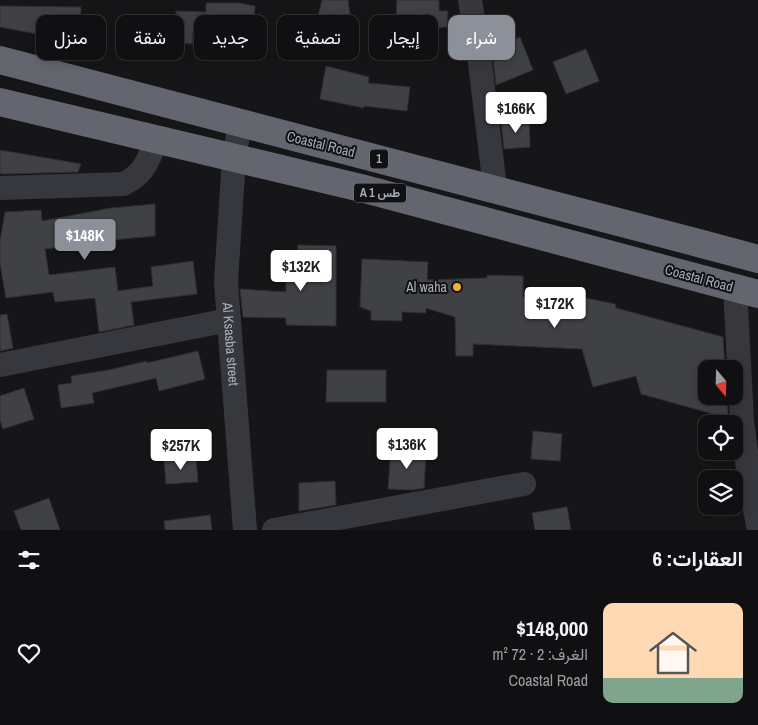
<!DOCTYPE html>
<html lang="ar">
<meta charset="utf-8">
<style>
:root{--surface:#101012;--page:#19191b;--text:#f1f3f6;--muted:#9c9d9f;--line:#303032;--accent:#8c9099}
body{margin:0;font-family:"Archivo Narrow",Vazirmatn,sans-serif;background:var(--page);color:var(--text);direction:rtl;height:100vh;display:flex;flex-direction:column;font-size:19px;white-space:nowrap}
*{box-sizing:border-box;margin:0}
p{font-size:16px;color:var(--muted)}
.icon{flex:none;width:28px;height:28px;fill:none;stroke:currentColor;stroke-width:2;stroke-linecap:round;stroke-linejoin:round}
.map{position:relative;height:530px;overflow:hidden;direction:ltr}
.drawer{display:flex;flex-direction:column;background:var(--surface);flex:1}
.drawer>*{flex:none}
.guide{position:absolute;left:15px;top:15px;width:500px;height:45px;direction:rtl;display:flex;gap:10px}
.needle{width:32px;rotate:161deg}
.buttons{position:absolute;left:698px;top:360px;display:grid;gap:10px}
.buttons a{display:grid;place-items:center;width:45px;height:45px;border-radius:10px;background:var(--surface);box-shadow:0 2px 12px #0003,0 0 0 1px var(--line);font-size:25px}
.price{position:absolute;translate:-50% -42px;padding:0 11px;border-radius:5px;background:#fff;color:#222;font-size:16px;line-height:32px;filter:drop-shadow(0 1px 2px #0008)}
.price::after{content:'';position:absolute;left:50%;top:30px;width:15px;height:11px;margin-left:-8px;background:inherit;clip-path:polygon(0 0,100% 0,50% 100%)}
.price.current{background:var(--accent);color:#fff}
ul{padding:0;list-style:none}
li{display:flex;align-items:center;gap:15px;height:125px;padding:0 15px}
li span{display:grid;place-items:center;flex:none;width:140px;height:100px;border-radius:10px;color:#555}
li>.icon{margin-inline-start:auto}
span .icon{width:60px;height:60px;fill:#fffc;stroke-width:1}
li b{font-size:21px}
h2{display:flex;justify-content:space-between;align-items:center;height:60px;padding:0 15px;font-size:21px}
.tag{padding:0 18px;border-radius:10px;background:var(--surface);box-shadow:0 2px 12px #0003,0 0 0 1px var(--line);font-size:18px;line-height:45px}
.tag.current{background:var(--accent);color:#fff}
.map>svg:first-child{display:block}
.building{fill:#404145;stroke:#303034}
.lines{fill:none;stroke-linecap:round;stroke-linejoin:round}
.minor{stroke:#37383d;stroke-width:24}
.highway{stroke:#63666e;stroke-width:28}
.poi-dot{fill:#f2b134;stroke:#111113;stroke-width:2}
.labels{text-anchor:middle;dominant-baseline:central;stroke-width:4;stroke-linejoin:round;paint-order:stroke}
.shield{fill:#111113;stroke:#7b7e86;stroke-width:1}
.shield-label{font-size:12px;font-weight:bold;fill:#a8adb8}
.street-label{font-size:14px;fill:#a8adb8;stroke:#111113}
.poi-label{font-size:14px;fill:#a8adb8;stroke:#111113;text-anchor:end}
</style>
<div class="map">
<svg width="758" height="530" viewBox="0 0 758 530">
<rect width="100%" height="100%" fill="#161618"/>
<path class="building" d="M 322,0 L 348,0 L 350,15 L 348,15 L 341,52 L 311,44 Z
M 397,0 L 439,0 L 439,11 L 448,11 L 447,27 L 429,28 L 427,23 L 396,22 Z
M 206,3 L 239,3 L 255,6 L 253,32 L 226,33 L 226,35 L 192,32 L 193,44 L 177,43 L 176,11 L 206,12 Z
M 0,6 L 81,7 L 80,42 L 0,27 Z
M 520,37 L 533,70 L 496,85 L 492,49 Z
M 586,49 L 599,81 L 566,94 L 553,62 Z
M 326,66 L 369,77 L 368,83 L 410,87 L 407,111 L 364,106 L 364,108 L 320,99 Z
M 529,119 L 530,147 L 504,149 L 501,121 Z
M 0,150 L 81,164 L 78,172 L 0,174 Z
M 155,204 L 155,236 L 111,240 L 111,241 L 45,249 L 49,275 L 115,267 L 118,291 L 153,286 L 151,267 L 193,261 L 197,294 L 131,302 L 134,325 L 99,332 L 95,298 L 55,302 L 53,292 L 6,298 L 0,264 L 0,241 L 5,212 L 41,210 L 42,221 L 111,208 Z
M 298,245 L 336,246 L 336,326 L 286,325 L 286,318 L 243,317 L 240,289 L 286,292 L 286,269 L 297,269 Z
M 362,259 L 428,262 L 427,280 L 487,278 L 487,275 L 523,276 L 523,297 L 585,299 L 585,298 L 615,304 L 616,308 L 723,337 L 725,369 L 706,369 L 706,396 L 727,396 L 728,418 L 641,394 L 636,376 L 593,387 L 582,349 L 473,344 L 473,356 L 456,356 L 455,317 L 426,308 L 426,313 L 402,312 L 402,321 L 371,320 L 371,311 L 360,307 Z
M 7,314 L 13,348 L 0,351 L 0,315 Z
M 198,351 L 205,379 L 159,391 L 156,378 L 92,393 L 94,403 L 61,408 L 58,385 L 72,383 L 71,376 L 109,370 L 147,361 L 147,363 Z
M 327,370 L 386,370 L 386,402 L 326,402 Z
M 24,388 L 34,419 L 3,429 L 0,420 L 0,396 Z
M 533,431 L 562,434 L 560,461 L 531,459 Z
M 391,449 L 426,452 L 424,488 L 413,490 L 388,489 Z
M 196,457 L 198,482 L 166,484 L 164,460 Z
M 335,481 L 336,505 L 299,511 L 299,483 Z
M 49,498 L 60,530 L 21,530 L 14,511 Z
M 567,507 L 571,530 L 535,530 L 532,513 Z
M 210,515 L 212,530 L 165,530 L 164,521 Z"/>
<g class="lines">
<g class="minor">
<path d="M 470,0 L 480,63 L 495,188"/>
<path id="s1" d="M 240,124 L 234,158 L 226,282 L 245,530"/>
<path d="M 0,188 L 123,184 C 145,174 147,161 157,140"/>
<path d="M 735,287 L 742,421 L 750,484 L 758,525"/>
<path d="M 0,365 L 229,320"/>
<path d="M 274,530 L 524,484"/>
</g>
<path class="highway" d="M 0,60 C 253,127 506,191 758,259
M 0,102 L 361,188 L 758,294"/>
</g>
<circle class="poi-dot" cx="457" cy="287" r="5"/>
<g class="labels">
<g class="shield">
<rect x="370" y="149.5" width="18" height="19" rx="4"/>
<rect x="354" y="183.5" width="52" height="19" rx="4"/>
</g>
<g class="shield-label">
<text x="379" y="159">1</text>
<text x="380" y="193">A 1 طس</text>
</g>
<g class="street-label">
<text transform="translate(321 144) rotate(14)">Coastal Road</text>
<text transform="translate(699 278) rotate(15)">Coastal Road</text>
<text stroke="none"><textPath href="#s1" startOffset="221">Al Ksasba street</textPath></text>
</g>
<g class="poi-label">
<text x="447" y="287">Al waha</text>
</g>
</g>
</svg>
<div class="buttons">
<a><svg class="needle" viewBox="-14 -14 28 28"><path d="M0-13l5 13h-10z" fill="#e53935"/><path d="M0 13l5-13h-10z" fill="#9c9d9f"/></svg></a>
<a><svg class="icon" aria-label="locate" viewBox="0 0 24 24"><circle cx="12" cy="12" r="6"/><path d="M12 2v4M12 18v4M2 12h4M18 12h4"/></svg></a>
<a><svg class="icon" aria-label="layers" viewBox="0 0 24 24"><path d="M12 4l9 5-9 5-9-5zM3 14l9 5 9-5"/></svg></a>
</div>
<b class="price" style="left:516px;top:134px">$166K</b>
<b class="price current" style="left:85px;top:261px">$148K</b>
<b class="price" style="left:301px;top:292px">$132K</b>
<b class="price" style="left:555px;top:329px">$172K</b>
<b class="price" style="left:407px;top:470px">$136K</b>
<b class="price" style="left:181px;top:471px">$257K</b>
<div class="guide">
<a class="tag current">شراء</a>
<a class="tag">إيجار</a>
<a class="tag">تصفية</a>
<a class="tag">جديد</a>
<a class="tag">شقة</a>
<a class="tag">منزل</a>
</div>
</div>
<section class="drawer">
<h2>العقارات: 6<svg class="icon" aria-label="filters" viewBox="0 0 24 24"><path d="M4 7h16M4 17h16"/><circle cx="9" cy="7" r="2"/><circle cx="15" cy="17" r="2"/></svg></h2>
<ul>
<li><span style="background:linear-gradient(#ffd9b3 75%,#7fa58c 0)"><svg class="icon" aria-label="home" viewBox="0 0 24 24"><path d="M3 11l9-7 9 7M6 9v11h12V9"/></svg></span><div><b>$148,000</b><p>الغرف: 2 · 72 m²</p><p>Coastal Road</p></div><svg class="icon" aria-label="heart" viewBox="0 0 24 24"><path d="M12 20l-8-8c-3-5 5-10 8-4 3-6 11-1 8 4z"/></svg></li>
</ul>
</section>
